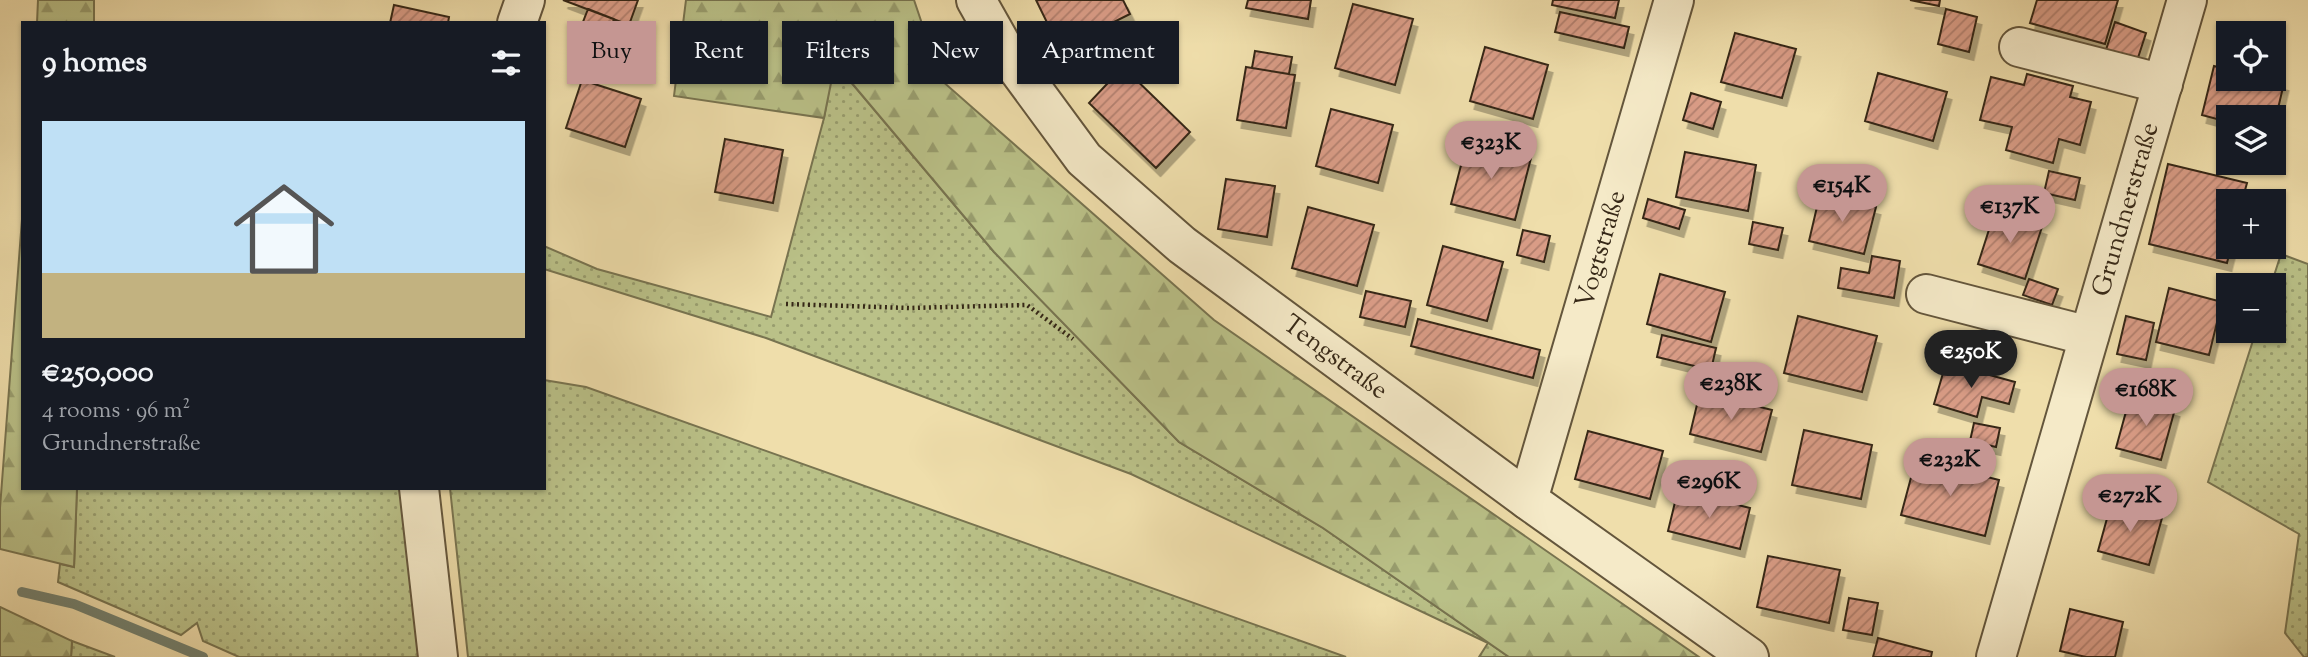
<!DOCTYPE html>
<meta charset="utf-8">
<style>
:root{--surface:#171b24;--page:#242831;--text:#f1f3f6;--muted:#9ea1a6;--line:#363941;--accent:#c59692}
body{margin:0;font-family:"Sorts Mill Goudy",serif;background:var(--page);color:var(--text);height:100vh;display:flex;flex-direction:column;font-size:26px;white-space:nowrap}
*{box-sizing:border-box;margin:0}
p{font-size:23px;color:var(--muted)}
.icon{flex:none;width:38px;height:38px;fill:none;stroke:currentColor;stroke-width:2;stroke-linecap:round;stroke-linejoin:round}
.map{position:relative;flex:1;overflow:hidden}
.side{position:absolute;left:21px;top:21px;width:525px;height:469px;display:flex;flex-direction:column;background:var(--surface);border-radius:0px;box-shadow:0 2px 5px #0004}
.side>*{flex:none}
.top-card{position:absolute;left:567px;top:21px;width:665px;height:63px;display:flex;gap:14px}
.buttons{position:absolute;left:2216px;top:21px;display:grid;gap:14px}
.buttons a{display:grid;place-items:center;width:70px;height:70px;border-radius:0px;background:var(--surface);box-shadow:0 2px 5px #0004;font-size:35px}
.price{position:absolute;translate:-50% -60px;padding:0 16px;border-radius:24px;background:var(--accent);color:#111;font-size:23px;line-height:46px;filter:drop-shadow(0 2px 4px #0008)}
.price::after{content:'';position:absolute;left:50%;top:42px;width:21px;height:16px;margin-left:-10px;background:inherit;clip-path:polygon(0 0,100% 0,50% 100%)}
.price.current{background:#222;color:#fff}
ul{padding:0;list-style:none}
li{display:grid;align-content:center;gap:14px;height:371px;padding:0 21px}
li+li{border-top:2px solid var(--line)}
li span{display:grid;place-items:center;height:217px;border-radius:0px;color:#555}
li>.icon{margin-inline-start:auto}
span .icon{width:126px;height:126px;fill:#fffc;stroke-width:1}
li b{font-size:30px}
h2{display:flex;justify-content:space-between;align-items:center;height:84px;padding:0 21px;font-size:30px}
.tag{padding:0 24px;border-radius:0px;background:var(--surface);box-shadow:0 2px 5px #0004;font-size:24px;line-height:63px}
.tag.current{background:var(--accent);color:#111}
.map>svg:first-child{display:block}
.green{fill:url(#green-dots);stroke:#787450;stroke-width:2}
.forest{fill:url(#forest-firs);stroke:#787450;stroke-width:2}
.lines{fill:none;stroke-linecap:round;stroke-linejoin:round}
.stream{stroke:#728170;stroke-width:10}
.building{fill:url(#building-hatch);stroke:#362817;stroke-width:2;filter:url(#shadow)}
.minor-casing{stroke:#64563c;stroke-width:42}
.path{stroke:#362817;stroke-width:4.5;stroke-dasharray:2 3.5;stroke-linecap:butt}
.minor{stroke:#f5eac8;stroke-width:38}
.labels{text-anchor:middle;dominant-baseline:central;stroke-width:5;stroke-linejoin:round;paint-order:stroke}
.street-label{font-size:26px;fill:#362817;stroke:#f5eac8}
</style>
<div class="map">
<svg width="2308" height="657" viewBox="0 0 2308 657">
<defs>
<pattern id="green-dots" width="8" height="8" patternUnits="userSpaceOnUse" patternTransform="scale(1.75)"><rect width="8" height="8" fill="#bac188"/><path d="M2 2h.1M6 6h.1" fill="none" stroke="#989d6e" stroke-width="1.8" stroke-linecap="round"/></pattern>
<pattern id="forest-firs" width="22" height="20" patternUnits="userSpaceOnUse" patternTransform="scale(1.75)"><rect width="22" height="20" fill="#bac188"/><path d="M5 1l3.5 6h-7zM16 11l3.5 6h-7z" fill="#989d6e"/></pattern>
<pattern id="building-hatch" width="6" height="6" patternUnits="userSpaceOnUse" patternTransform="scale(1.75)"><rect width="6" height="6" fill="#d99c86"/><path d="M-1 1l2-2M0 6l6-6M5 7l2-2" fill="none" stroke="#b17f6d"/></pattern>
<filter id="shadow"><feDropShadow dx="4.5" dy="8" stdDeviation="0" flood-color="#0004"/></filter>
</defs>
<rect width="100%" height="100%" fill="#efdeab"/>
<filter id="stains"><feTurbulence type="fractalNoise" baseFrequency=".00286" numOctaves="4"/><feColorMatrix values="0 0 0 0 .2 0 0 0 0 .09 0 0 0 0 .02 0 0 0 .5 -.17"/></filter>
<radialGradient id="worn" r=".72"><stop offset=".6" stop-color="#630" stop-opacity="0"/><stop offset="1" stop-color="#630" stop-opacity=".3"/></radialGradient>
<path class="green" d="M 834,62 L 994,252 L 1179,442 L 1323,528 L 1509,657 L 1479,657 L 1488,643 L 1131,474 L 766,338 L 544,269 L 544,246 L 597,269 L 771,317 L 824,118 Z
M 2281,254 L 2308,264 L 2308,657 L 2304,657 L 2285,633 L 2299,534 L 2208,482 L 2256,331 L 2273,331 L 2273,285 L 2271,285 Z
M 544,380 L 586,387 L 1346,657 L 468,657 L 450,488 L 544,488 Z
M 77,488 L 403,488 L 420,657 L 239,657 L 203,641 L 197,623 L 181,635 L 58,582 L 60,564 L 74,567 Z
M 72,641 L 115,657 L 71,657 Z"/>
<path class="forest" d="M 38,0 L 94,0 L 94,23 L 37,23 Z
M 686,0 L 914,0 L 941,80 L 1214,320 L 1699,657 L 1509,657 L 1323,528 L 1179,442 L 994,252 L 835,63 L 824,118 L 674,96 Z
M 23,206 L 23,488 L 77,488 L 74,567 L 0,549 L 0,508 Z
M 0,607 L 72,641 L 71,657 L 0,657 Z"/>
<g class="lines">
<path class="stream" d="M 22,592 L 74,604 L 203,657"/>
</g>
<path class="building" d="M 563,0 L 638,0 L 629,25 Z
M 1036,0 L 1123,0 L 1130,14 L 1060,49 Z
M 1248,0 L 1311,0 L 1308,19 L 1246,8 Z
M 1553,0 L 1619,0 L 1615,18 L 1552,5 Z
M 1910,0 L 1940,0 L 1939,6 Z
M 2037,0 L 2118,0 L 2105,44 L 2030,23 Z
M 1353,4 L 1413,19 L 1395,85 L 1335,68 Z
M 394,5 L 449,17 L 448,23 L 390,23 Z
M 588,9 L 614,19 L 602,50 L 576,40 Z
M 1946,9 L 1977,17 L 1969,52 L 1938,44 Z
M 1560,12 L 1629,27 L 1624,48 L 1555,32 Z
M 2115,22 L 2146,33 L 2136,64 L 2105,53 Z
M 1735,33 L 1796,49 L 1782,98 L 1721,82 Z
M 1485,47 L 1548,65 L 1533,119 L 1470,101 Z
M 1255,51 L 1292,57 L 1289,74 L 1252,68 Z
M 2214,66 L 2228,70 L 2228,79 L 2266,79 L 2284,83 L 2273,130 L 2273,117 L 2228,117 L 2228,122 L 2202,115 Z
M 1123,67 L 1190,132 L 1156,168 L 1089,103 Z
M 1246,67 L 1295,75 L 1286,128 L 1237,120 Z
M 1878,73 L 1947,92 L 1933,141 L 1865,121 Z
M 2027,74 L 2073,86 L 2070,97 L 2091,102 L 2080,145 L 2059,139 L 2053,163 L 2006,150 L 2012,127 L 1980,120 L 1991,77 L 2024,85 Z
M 582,80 L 641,99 L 625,147 L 566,128 Z
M 1691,93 L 1721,102 L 1713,129 L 1683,120 Z
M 1331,109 L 1393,125 L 1378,183 L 1316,166 Z
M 725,139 L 783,150 L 773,203 L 715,192 Z
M 1467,142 L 1531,158 L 1515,220 L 1451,204 Z
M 1685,152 L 1756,165 L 1748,211 L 1676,197 Z
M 2168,164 L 2247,183 L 2242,201 L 2228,201 L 2228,247 L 2231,247 L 2227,263 L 2149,244 Z
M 2049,171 L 2080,178 L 2075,200 L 2044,193 Z
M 1226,179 L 1275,186 L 1267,237 L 1218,229 Z
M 1820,194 L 1876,207 L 1864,254 L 1809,241 Z
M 1648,199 L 1685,210 L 1679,229 L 1643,218 Z
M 1308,207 L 1374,225 L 1357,286 L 1292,268 Z
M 1995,211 L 2042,227 L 2025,279 L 1978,264 Z
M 1753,222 L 1783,228 L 1778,250 L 1749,244 Z
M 1523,230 L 1550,236 L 1544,262 L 1517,255 Z
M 1443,246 L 1503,262 L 1487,321 L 1427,305 Z
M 1872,256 L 1900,261 L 1894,298 L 1838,288 L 1841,268 L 1869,273 Z
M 1660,274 L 1725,292 L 1711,342 L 1647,324 Z
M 2029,279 L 2058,289 L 2052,305 L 2023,295 Z
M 2169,288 L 2222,302 L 2209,355 L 2156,342 Z
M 1366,291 L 1411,301 L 1405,327 L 1360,317 Z
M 1798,316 L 1877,336 L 1862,392 L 1784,373 Z
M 2126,316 L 2154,323 L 2146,360 L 2117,354 Z
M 1418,319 L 1540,350 L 1533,378 L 1411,346 Z
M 1662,335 L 1716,348 L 1711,370 L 1657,357 Z
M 1946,363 L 2015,382 L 2009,404 L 1982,397 L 1977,417 L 1934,404 Z
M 1700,392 L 1772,410 L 1761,452 L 1690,434 Z
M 2130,397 L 2175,409 L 2161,460 L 2116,448 Z
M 1974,423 L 2000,428 L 1996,447 L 1970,441 Z
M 1804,430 L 1872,445 L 1861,499 L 1792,485 Z
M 1588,431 L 1663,451 L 1650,499 L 1575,479 Z
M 1916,459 L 1999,480 L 1985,536 L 1901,515 Z
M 1678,490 L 1750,508 L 1740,549 L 1668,531 Z
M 2111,504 L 2162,518 L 2149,565 L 2098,551 Z
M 1768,556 L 1840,570 L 1829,623 L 1757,607 Z
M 1849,598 L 1878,603 L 1872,635 L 1843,630 Z
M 2070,609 L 2123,622 L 2115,657 L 2086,657 L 2060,651 Z
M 1878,638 L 1932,652 L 1931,657 L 1873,657 Z"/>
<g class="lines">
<defs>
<g id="minor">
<path id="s1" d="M 976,0 L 1006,53 L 1084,159 L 1182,245 L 1528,500 L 1749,657"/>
<path d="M 517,23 L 525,0"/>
<path d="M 2019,47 L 2163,84"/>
<path d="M 1926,294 L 2089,336"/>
<path d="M 419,488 L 438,657"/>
<path id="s2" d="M 1528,500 L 1674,0"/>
<path id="s3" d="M 1996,657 L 2187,0"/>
</g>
</defs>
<use href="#minor" class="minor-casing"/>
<path class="path" d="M 786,304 L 909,308 L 1027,305 L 1073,339"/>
<use href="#minor" class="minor"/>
</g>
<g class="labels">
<g class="street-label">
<text stroke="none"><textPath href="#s3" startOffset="466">Grundnerstraße</textPath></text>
<text stroke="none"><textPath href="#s2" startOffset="261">Vogtstraße</textPath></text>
<text stroke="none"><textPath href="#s1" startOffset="513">Tengstraße</textPath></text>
</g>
</g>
<rect width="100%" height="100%" filter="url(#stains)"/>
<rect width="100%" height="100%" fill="url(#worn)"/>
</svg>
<div class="buttons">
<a><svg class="icon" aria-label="locate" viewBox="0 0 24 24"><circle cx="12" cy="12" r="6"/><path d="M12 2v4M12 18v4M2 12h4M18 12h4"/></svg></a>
<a><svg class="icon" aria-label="layers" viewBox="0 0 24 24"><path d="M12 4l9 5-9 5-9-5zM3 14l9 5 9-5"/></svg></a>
<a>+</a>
<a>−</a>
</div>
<b class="price" style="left:1491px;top:181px">€323K</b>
<b class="price" style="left:1842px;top:224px">€154K</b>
<b class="price" style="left:2010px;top:245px">€137K</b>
<b class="price current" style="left:1971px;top:390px">€250K</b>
<b class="price" style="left:1731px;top:422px">€238K</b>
<b class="price" style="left:2146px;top:428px">€168K</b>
<b class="price" style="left:1950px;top:498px">€232K</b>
<b class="price" style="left:1709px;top:520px">€296K</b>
<b class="price" style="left:2130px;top:534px">€272K</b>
<div class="top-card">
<a class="tag current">Buy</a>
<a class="tag">Rent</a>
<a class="tag">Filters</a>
<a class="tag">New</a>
<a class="tag">Apartment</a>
</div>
<section class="side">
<h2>9 homes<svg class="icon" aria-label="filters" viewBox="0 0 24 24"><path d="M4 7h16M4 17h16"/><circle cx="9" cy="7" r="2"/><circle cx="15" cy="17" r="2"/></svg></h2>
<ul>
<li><span style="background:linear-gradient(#bfe0f5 70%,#c2b280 0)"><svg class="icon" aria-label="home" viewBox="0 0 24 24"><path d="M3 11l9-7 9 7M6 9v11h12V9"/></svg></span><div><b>€250,000</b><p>4 rooms · 96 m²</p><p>Grundnerstraße</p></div></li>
</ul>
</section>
</div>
